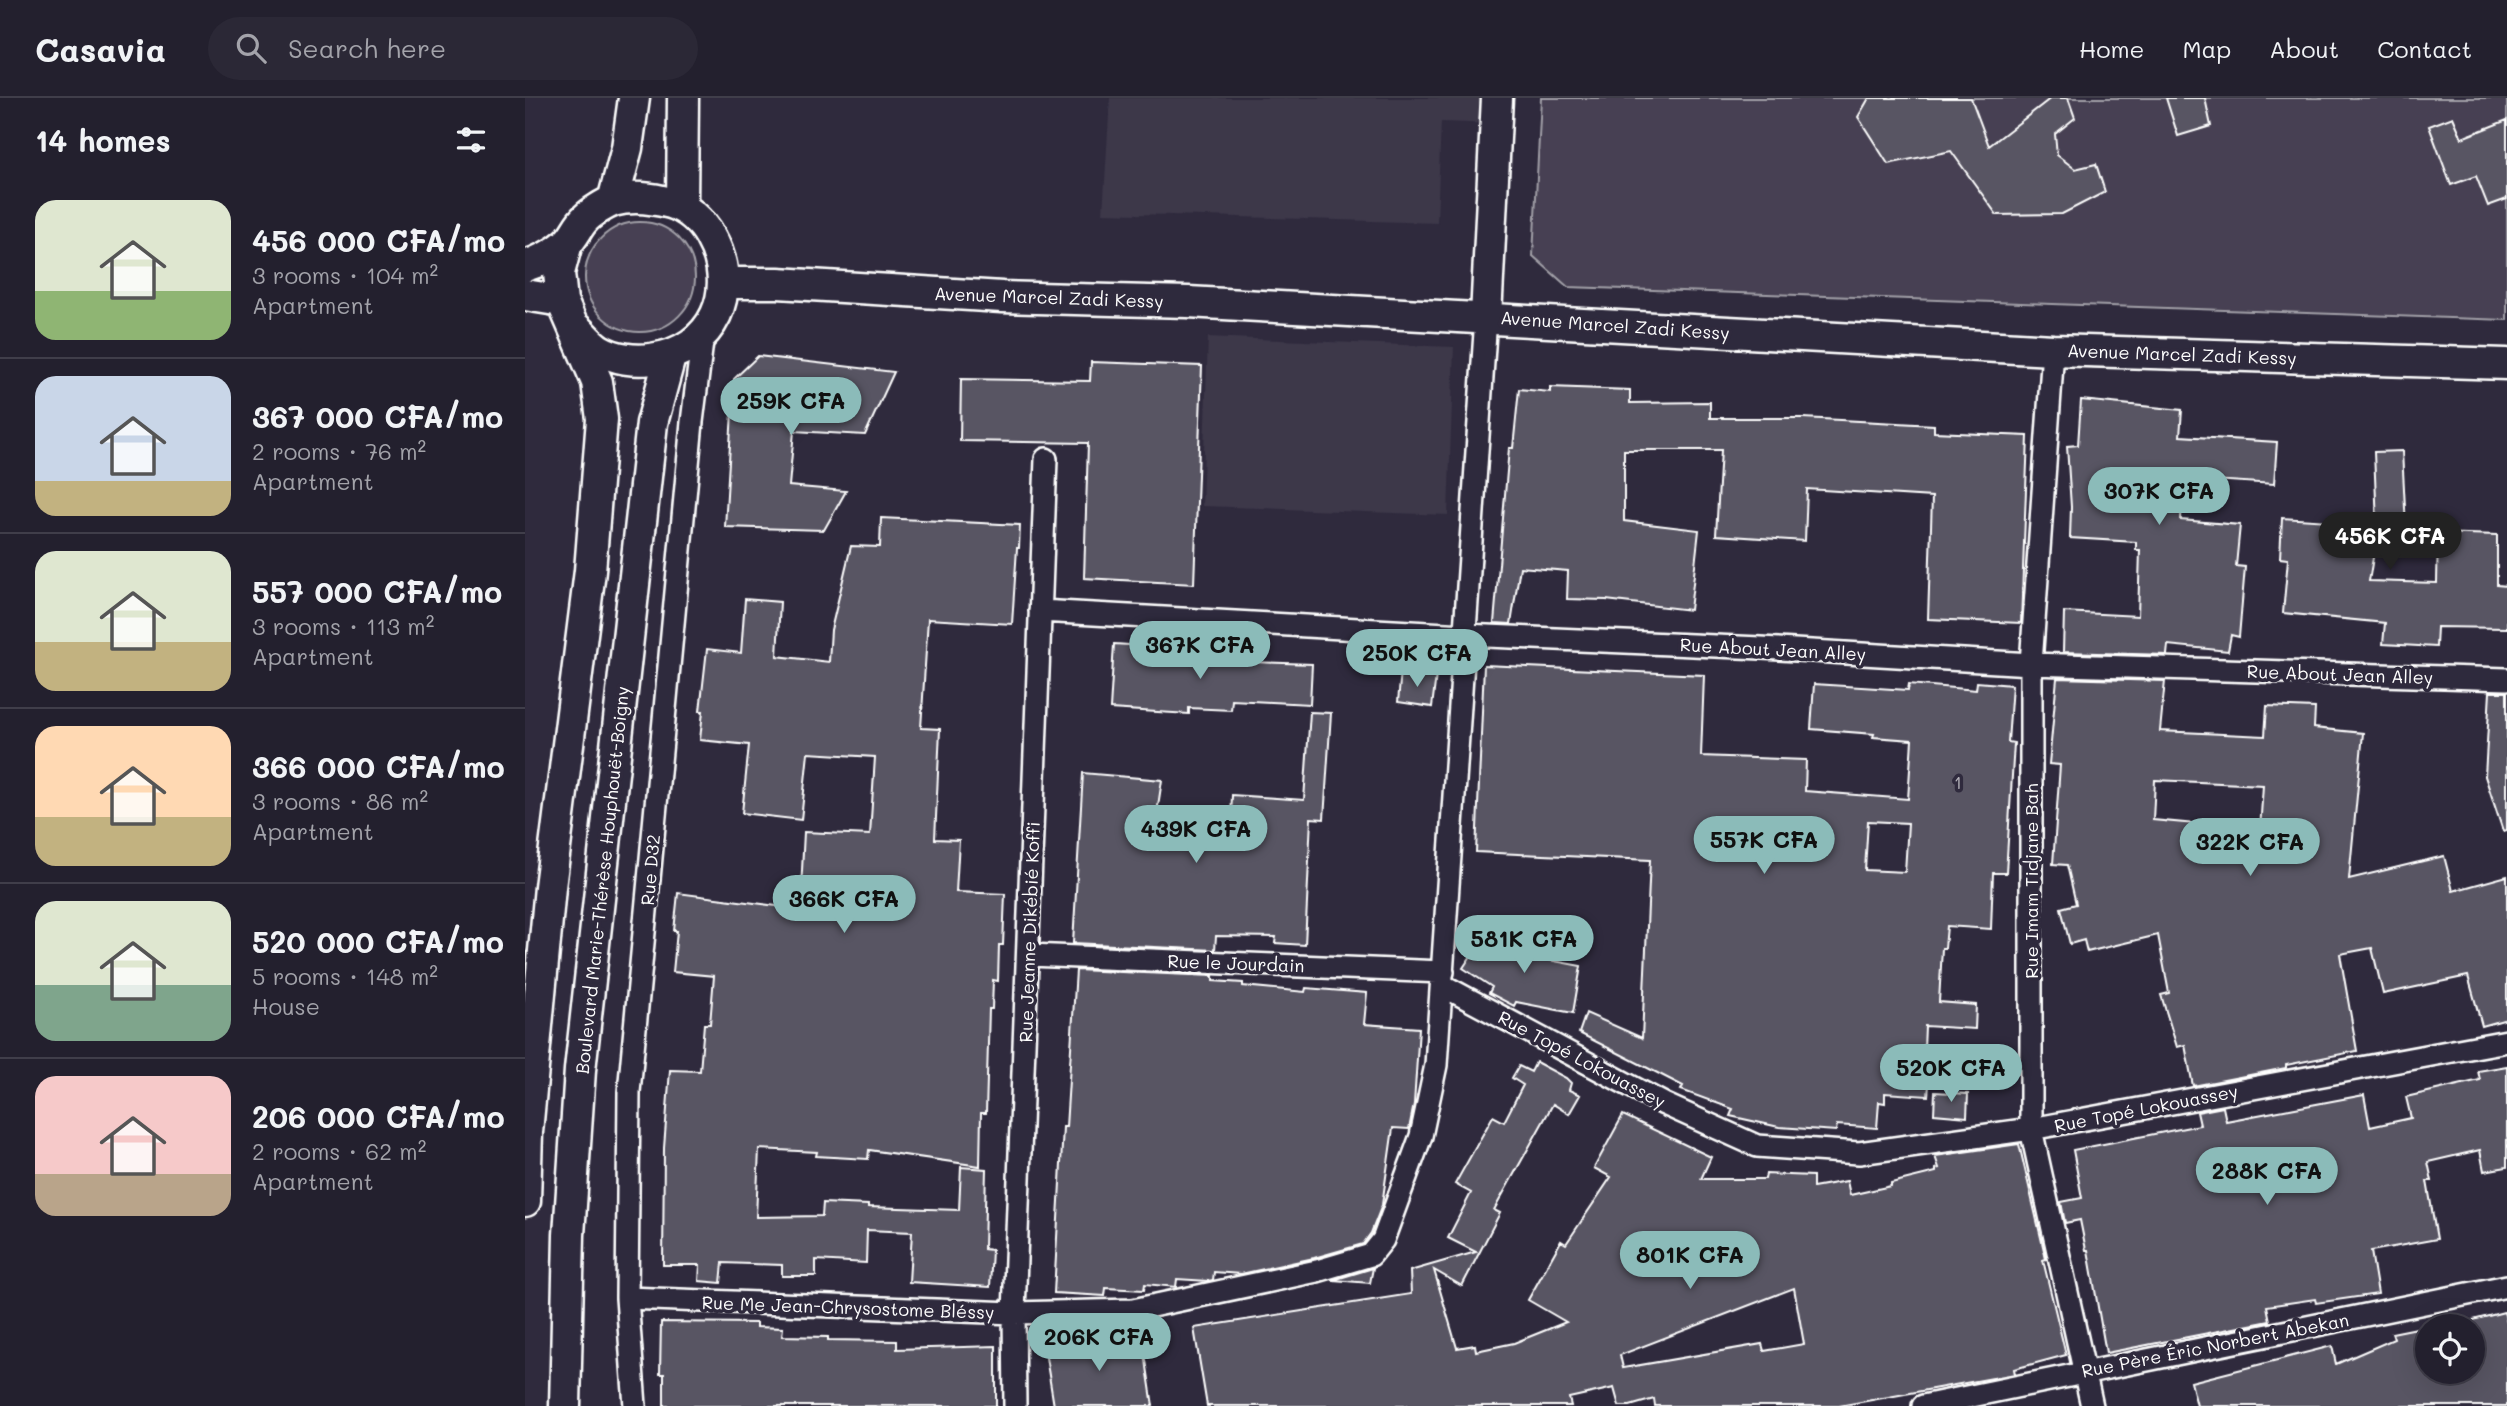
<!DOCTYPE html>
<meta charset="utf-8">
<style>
:root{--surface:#23202e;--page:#2b2836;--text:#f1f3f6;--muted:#a3a3aa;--line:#403e4a;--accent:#8bbbb9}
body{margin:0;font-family:Mali,sans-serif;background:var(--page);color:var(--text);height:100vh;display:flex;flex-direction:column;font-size:26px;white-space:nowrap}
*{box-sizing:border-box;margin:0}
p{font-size:23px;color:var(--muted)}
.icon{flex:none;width:38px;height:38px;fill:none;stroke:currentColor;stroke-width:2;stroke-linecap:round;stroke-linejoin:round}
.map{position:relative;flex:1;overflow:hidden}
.side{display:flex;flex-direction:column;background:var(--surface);width:525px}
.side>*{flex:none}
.fabs{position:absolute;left:1890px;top:1216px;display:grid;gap:14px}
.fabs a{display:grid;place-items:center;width:70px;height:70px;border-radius:50%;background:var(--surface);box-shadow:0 7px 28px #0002,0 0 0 2px var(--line);font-size:35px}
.price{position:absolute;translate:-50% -60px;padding:0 16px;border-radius:24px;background:var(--accent);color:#111;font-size:23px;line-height:46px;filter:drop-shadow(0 2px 4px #0008)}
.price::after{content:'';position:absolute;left:50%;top:42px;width:21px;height:16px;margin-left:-10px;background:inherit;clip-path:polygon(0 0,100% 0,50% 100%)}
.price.active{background:#222;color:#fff}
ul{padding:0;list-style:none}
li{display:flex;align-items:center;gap:21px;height:175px;padding:0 35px}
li+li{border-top:2px solid var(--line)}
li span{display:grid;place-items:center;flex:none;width:196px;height:140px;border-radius:21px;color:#555}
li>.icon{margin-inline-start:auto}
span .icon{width:84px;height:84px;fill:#fffc;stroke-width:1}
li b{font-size:30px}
h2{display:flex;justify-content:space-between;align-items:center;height:84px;padding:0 35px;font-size:30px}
header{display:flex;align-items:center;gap:42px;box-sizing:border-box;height:98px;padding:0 35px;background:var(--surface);border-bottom:2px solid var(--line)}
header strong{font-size:33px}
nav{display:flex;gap:38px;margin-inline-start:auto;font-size:24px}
.search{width:490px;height:63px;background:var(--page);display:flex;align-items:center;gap:18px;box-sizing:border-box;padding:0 24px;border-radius:38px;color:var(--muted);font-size:26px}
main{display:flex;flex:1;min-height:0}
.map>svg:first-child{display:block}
.built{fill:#3c3749}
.green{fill:#464152;stroke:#a2a0a8;stroke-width:2}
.building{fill:#595564;stroke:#fff;stroke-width:2;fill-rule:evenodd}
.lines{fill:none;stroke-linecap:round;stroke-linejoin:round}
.street-casing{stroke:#fff;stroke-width:26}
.secondary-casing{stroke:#fff;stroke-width:35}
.street{stroke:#2f2a3d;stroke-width:21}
.secondary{stroke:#2f2a3d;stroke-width:30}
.labels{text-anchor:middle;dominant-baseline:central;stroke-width:7;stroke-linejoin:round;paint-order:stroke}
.street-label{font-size:18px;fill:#fff;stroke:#2f2a3d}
.park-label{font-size:18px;fill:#b5b3ba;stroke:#2f2a3d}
</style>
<header>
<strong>Casavia</strong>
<div class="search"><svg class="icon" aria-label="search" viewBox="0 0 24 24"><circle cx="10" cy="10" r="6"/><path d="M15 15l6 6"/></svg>Search here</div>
<nav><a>Home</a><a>Map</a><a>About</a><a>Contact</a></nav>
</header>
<main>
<section class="side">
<h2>14 homes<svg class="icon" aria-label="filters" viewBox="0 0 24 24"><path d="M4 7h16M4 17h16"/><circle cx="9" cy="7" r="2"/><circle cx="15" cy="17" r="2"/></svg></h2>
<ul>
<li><span style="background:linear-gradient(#dfe7d0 65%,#8fb573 0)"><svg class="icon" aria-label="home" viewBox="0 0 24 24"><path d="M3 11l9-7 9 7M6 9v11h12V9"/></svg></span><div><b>456 000 CFA/mo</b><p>3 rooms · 104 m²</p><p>Apartment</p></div></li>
<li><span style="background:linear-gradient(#c9d6e8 75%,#c2b280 0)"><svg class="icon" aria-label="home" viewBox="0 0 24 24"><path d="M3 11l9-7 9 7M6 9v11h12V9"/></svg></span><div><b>367 000 CFA/mo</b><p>2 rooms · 76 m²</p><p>Apartment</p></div></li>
<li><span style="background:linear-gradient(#dfe7d0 65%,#c2b280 0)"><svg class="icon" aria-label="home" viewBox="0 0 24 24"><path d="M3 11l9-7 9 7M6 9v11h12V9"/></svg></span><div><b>557 000 CFA/mo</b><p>3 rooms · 113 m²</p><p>Apartment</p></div></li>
<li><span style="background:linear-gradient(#ffd9b3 65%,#c2b280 0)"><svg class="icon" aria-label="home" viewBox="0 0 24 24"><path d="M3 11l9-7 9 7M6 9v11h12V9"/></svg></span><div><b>366 000 CFA/mo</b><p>3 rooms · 86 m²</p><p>Apartment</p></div></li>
<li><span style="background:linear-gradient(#dfe7d0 60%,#7fa58c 0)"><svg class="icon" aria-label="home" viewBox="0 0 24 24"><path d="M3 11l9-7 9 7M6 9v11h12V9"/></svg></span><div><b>520 000 CFA/mo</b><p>5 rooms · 148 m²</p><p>House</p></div></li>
<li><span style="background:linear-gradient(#f6c9c9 70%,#b9a48a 0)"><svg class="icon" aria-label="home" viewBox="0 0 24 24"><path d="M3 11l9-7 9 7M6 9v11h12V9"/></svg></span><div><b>206 000 CFA/mo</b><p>2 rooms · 62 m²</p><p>Apartment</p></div></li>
</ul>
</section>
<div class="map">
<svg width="1982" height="1308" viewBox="0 0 1982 1308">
<rect width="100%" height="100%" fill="#2f2a3d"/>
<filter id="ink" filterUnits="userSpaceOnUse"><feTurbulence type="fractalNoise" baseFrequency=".0143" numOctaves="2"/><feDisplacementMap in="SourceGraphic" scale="14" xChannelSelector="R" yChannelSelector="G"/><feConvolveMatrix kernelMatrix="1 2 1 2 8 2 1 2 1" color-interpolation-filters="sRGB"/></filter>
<g filter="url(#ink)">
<path class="built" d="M 585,0 L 972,0 L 970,26 L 916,24 L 912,125 L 578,115 Z
M 683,239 L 929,249 L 923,417 L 677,408 Z"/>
<path class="green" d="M 1016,0 L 1982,0 L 1982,222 L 1043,189 L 1008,158 Z
M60 179a55 55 0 1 1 110 0a55 55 0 1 1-110 0Z"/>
<path class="building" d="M 1344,0 L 1446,0 L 1464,48 L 1526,0 L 1543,0 L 1550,20 L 1530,36 L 1532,57 L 1550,71 L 1571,66 L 1580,94 L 1537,116 L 1472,117 L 1426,53 L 1363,66 L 1333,19 Z
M 1641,0 L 1680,0 L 1686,28 L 1653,38 Z
M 1928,19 L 1937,40 L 1982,22 L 1982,101 L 1963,108 L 1951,78 L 1926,87 L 1904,28 Z
M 233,258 L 369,274 L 340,337 L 269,333 L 264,388 L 321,393 L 299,432 L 200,429 L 209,281 Z
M 566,264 L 677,268 L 669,486 L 559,480 L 563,345 L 435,343 L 436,281 L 565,283 Z
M 1025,289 L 1105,292 L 1105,305 L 1185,304 L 1185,320 L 1278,320 L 1409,327 L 1409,334 L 1503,338 L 1496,525 L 1403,521 L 1407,399 L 1282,391 L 1280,443 L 1191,437 L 1196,352 L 1099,352 L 1099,423 L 1174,432 L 1165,512 L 1081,502 L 1042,501 L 1043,473 L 995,469 L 986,526 L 969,525 L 984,350 L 988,350 L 994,291 L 1025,294 Z
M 1556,302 L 1657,312 L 1655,338 L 1752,344 L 1749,386 L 1658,380 L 1656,422 L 1715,427 L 1711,468 L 1720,469 L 1714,539 L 1706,537 L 1703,553 L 1643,547 L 1642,557 L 1538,554 L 1539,514 L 1613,518 L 1615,452 L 1611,452 L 1611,444 L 1545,440 L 1546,409 L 1542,348 L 1553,347 Z
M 1877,353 L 1881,429 L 1853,430 L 1844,483 L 1912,485 L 1913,435 L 1972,437 L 1972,487 L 1982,488 L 1982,530 L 1912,529 L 1911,549 L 1858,546 L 1860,525 L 1758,515 L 1763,461 L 1755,460 L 1757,420 L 1852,426 L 1849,354 Z
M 356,420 L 495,427 L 494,450 L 492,450 L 487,526 L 403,521 L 396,630 L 415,631 L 410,741 L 434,742 L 431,794 L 480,796 L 478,847 L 474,847 L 473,883 L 468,882 L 467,911 L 464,911 L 461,1015 L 456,1015 L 455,1068 L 344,1052 L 343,1061 L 291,1058 L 292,1054 L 234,1051 L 231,1119 L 297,1118 L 298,1105 L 343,1107 L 343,1109 L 434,1112 L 436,1069 L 461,1071 L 459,1151 L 467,1152 L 465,1189 L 384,1184 L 387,1134 L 342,1132 L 341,1165 L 291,1162 L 291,1178 L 257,1178 L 257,1167 L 198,1165 L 196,1185 L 174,1183 L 175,1167 L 138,1167 L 139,1050 L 145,972 L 175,973 L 179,926 L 185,926 L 189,878 L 148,874 L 152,833 L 149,833 L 153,795 L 275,811 L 279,734 L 345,737 L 350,659 L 283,655 L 276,722 L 217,715 L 224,647 L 175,642 L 178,613 L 175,613 L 182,551 L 216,555 L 220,501 L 255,504 L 252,558 L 304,564 L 306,532 L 326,448 L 355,449 Z
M 589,546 L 667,551 L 667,562 L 787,566 L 785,606 L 707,602 L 706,612 L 664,610 L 664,616 L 585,611 Z
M 959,567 L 1179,577 L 1176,658 L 1281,662 L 1280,693 L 1383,701 L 1387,642 L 1348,639 L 1349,636 L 1286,631 L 1289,586 L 1383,592 L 1384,586 L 1451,592 L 1452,584 L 1487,587 L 1483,644 L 1489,645 L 1481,775 L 1468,775 L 1466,831 L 1422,828 L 1420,850 L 1417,850 L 1414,904 L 1451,907 L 1450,931 L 1400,928 L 1398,975 L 1405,976 L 1403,998 L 1360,995 L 1360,1005 L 1354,1004 L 1352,1030 L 1312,1027 L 1311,1033 L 1254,1029 L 1205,1018 L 1208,1011 L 1156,992 L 1158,988 L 1054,935 L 1061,915 L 1117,940 L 1125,762 L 951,754 ZM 1343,723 L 1383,725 L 1380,774 L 1340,772 Z
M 876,573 L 911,577 L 907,609 L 873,604 Z
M 1532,580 L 1640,583 L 1635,633 L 1740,638 L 1742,608 L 1790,610 L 1789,630 L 1838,635 L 1824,781 L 1919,758 L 1928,793 L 1982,778 L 1982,921 L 1957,928 L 1943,878 L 1858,896 L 1847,850 L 1815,856 L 1832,953 L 1761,967 L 1761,970 L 1668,988 L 1660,947 L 1652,949 L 1636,897 L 1644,895 L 1633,837 L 1562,854 L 1559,842 L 1545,846 L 1536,810 L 1551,806 L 1542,767 L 1528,766 L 1535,667 L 1524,666 ZM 1630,682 L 1738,687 L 1735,732 L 1628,722 Z
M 1965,594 L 1982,594 L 1982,732 L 1978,733 L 1960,678 Z
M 785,614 L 806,615 L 799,721 L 786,720 L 780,847 L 750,845 L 751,839 L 691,838 L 690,852 L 548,845 L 558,675 L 637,682 L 628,741 L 705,747 L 707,697 L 779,702 Z
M 963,832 L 1008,859 L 1056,868 L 1048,915 L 991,904 L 989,908 L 964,895 L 967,889 L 938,870 Z
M 551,872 L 688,878 L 688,883 L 718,885 L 718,888 L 780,894 L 781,890 L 842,895 L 839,926 L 894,930 L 889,1006 L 884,1031 L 868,1030 L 857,1107 L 846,1135 L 838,1146 L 789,1160 L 716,1176 L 689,1174 L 688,1182 L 683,1183 L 652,1181 L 651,1189 L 620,1186 L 619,1192 L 581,1190 L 580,1198 L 529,1195 L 538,1029 L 541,1029 Z
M 1011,964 L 1041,980 L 1046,985 L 1044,992 L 1055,997 L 1044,1016 L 1028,1006 L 969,1112 L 975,1115 L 937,1188 L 909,1172 L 932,1250 L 950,1247 L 951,1253 L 989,1245 L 1041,1224 L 1003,1202 L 1036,1143 L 1041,1146 L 1086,1079 L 1069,1070 L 1098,1017 L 1186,1059 L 1176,1081 L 1240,1081 L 1241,1076 L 1288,1078 L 1288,1089 L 1322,1083 L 1325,1097 L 1366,1088 L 1366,1085 L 1411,1074 L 1411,1071 L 1414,1070 L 1410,1058 L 1494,1046 L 1521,1161 L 1518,1162 L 1541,1257 L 1489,1271 L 1490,1276 L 1314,1308 L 1130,1308 L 1129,1301 L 1105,1308 L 1094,1308 L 1089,1290 L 1044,1300 L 1046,1308 L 682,1308 L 669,1230 L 886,1196 L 885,1173 L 951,1154 L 923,1140 L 946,1095 L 930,1086 L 968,1018 L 979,1024 L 998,987 L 987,980 L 994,968 L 1006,974 ZM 1269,1190 L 1279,1246 L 1239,1253 L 1237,1246 L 1098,1270 L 1095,1257 Z
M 1982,968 L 1982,1069 L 1959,1073 L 1955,1052 L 1903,1064 L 1907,1083 L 1902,1083 L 1912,1141 L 1846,1153 L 1853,1196 L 1791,1205 L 1790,1201 L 1742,1208 L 1745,1223 L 1581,1255 L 1563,1152 L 1561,1152 L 1555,1122 L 1540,1125 L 1536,1104 L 1557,1100 L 1548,1052 L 1675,1027 L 1672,1014 L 1698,1009 L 1701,1023 L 1839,997 L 1845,1029 L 1886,1020 L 1881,999 L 1955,982 L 1953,973 Z
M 1410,994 L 1443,996 L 1442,1019 L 1409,1016 Z
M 848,1170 L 845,1185 L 808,1182 Z
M 1979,1214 L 1982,1225 L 1982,1308 L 1672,1308 L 1666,1284 L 1807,1248 L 1811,1266 L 1869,1241 L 1867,1235 L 1902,1228 L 1902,1274 L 1948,1274 L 1948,1222 Z
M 136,1224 L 231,1225 L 231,1229 L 258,1230 L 257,1238 L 303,1239 L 303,1242 L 372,1243 L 372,1251 L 471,1248 L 471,1308 L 139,1308 L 139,1276 L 135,1276 Z
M 617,1236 L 628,1308 L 529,1308 L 519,1247 L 553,1242 L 553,1246 Z"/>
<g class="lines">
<defs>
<path id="street" d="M 1528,252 L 1506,566 L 1506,1031 L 1567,1308
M 515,513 L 939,537 L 1236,550 L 1506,566 L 1982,581
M 504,857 L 918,874
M 917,887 L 1139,1006 L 1232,1048 L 1334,1055 L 1506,1031 L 1982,943
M 102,1200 L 489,1215 L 608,1212 L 792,1173 L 846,1157 L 858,1142 L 896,1038 L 911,967 L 961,219
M 110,1308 L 102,1200 L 104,994 L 167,324 L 178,236
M 490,1308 L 489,1215 L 521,361
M 1398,1308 L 1982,1188"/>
<path id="secondary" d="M 88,103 L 102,50 L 109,0
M 157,109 L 158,0
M 0,168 C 14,164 31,155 42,145 C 50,138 53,127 61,120 C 67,114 80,106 88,103 C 108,97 127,100 146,105 C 162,110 177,123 185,138 C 216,192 189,253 126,261 C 110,263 90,261 75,252 C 66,247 59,237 51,230
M 199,185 L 253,185 L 477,199 L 663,204 L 1528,252 L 1982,266
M 0,197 L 37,203
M 961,219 L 972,0
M 0,1103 L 2,1034 L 25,789 L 65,473 L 77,321 L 72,284 L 37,203 L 34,175 L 42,145
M 40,1308 L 44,1137 L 55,972 L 127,325 L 145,259"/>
</defs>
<use href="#street" class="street-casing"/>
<use href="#secondary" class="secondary-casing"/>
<use href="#street" class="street"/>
<use href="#secondary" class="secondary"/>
</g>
</g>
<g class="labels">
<g class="street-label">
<text transform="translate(524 199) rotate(2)">Avenue Marcel Zadi Kessy</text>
<text transform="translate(1090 227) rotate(4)">Avenue Marcel Zadi Kessy</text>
<text transform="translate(1657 256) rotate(2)">Avenue Marcel Zadi Kessy</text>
<text transform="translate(1248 551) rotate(3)">Rue About Jean Alley</text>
<text transform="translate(1815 576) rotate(2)">Rue About Jean Alley</text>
<text transform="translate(125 772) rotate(-85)">Rue D32</text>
<text transform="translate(77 782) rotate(-84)">Boulevard Marie-Thérèse Houphouët-Boigny</text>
<text transform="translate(1506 783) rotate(-90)">Rue Imam Tidjane Bah</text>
<text transform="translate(504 834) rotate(-88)">Rue Jeanne Dikébié Koffi</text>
<text transform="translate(711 865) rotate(2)">Rue le Jourdain</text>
<text transform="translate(1057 961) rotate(28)">Rue Topé Lokouassey</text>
<text transform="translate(1621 1010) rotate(-11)">Rue Topé Lokouassey</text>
<text transform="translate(323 1209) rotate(2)">Rue Me Jean-Chrysostome Bléssy</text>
<text transform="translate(1690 1247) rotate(-11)">Rue Père Éric Norbert Abekan</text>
</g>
<g class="park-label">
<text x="1433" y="684">1</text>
</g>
</g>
</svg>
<div class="fabs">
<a><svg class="icon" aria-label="locate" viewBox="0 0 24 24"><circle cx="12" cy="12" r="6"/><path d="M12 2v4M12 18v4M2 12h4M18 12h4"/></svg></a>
</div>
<b class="price" style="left:266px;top:339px">259K CFA</b>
<b class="price" style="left:1634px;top:429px">307K CFA</b>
<b class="price active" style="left:1865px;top:474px">456K CFA</b>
<b class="price" style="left:675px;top:583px">367K CFA</b>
<b class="price" style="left:892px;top:591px">250K CFA</b>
<b class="price" style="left:671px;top:767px">439K CFA</b>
<b class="price" style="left:1239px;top:778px">557K CFA</b>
<b class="price" style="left:1725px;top:780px">322K CFA</b>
<b class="price" style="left:319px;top:837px">366K CFA</b>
<b class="price" style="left:999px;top:877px">581K CFA</b>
<b class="price" style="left:1426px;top:1006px">520K CFA</b>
<b class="price" style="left:1742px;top:1109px">288K CFA</b>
<b class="price" style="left:1165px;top:1193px">801K CFA</b>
<b class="price" style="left:574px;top:1275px">206K CFA</b>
</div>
</main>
